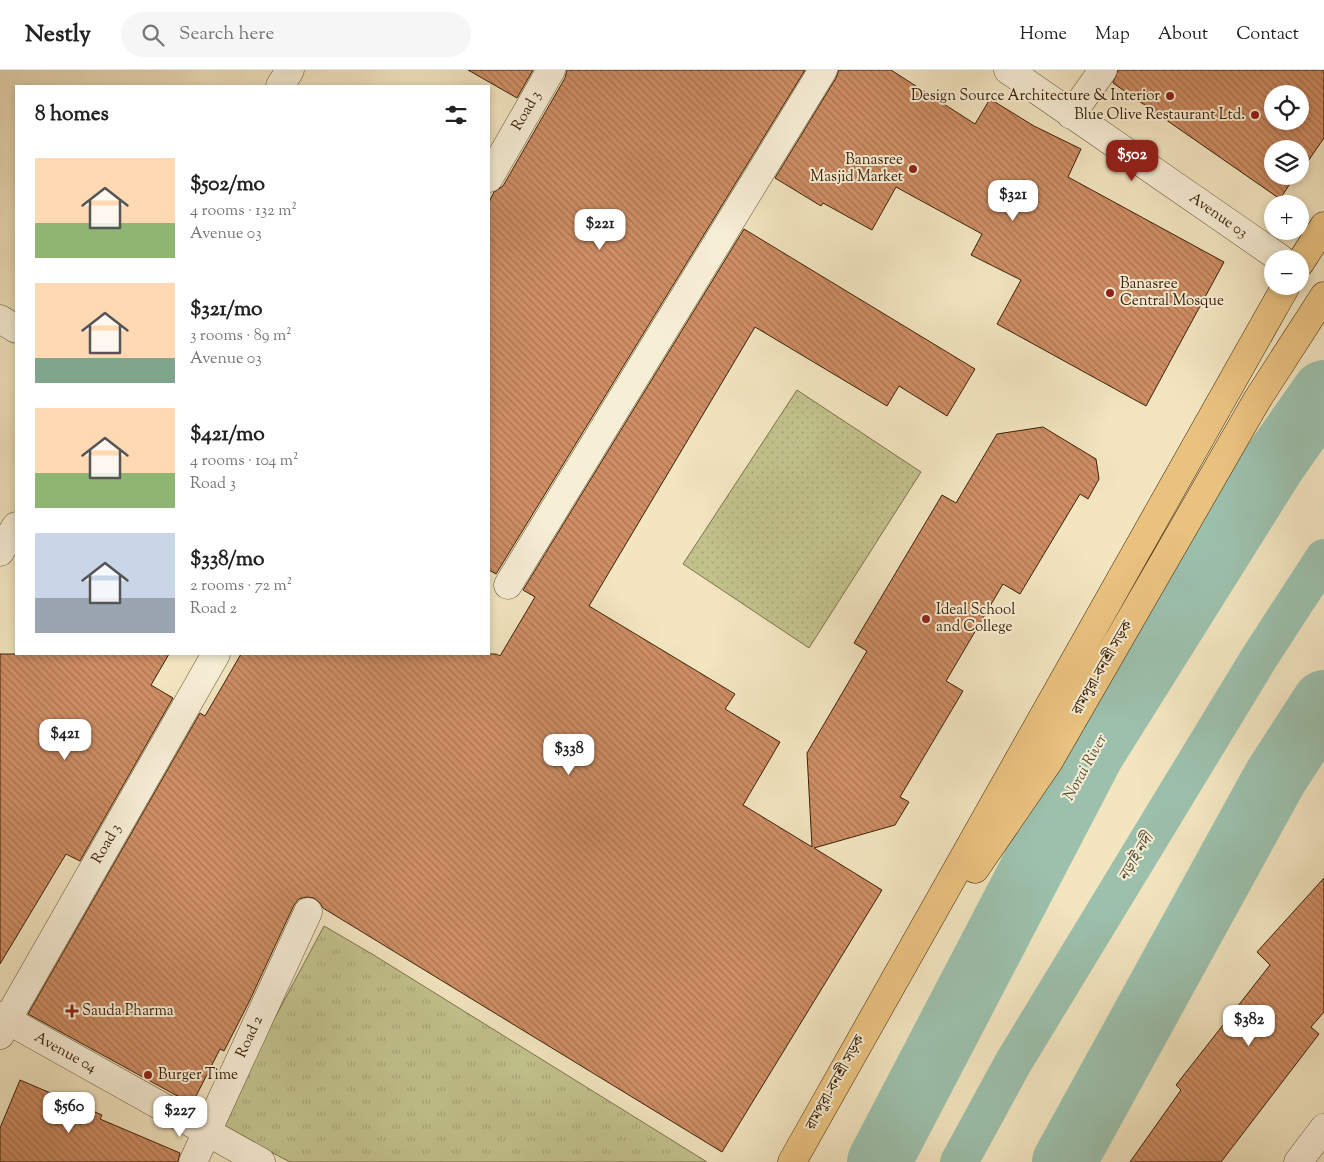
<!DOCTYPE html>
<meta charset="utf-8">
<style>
:root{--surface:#fff;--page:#f6f6f6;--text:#222;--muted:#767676;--line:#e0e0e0;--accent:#8f2418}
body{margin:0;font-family:"Sorts Mill Goudy","Noto Serif Bengali",serif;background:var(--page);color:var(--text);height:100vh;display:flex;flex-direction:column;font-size:19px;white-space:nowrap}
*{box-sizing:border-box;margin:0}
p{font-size:16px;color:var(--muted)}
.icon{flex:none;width:28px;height:28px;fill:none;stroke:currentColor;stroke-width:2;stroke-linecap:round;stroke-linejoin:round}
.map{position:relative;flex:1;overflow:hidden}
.side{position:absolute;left:15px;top:15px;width:475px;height:570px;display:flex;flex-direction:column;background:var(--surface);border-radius:0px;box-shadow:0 2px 8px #0003}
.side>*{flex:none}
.tools{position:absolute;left:1264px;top:15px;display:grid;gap:10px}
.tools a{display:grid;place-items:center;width:45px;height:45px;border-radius:50%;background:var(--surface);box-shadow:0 2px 8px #0003;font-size:25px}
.price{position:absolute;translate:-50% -42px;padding:0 11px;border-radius:10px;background:#fff;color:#222;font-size:16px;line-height:32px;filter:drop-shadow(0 1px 2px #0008)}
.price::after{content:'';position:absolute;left:50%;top:30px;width:15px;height:11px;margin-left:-8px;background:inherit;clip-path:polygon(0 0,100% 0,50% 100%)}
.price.current{background:var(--accent);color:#fff}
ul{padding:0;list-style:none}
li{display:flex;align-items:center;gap:15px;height:125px;padding:0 20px}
li span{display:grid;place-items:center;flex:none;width:140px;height:100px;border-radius:0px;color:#555}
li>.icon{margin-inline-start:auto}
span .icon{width:60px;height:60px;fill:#fffc;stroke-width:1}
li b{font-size:21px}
h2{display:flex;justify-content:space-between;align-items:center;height:60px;padding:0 20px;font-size:21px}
header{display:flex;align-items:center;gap:30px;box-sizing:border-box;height:70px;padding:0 25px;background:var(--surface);border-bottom:1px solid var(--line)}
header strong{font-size:24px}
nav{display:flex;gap:28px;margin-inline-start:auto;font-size:18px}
.search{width:350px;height:45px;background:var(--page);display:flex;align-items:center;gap:12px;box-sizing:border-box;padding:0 18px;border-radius:28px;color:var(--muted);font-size:19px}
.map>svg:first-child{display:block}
.grass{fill:url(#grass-tufts);stroke:#7f724a}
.park{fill:url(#park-dots);stroke:#7f724a}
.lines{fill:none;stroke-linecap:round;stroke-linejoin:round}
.canal{stroke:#9cc0ac;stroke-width:38}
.river{stroke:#9cc0ac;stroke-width:64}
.building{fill:url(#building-back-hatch);stroke:#3c2207;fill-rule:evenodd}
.minor-casing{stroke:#6a5335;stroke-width:29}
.major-casing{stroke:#3c2207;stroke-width:29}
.minor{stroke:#f7eed6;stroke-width:28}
.major{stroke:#e9c280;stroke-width:28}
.poi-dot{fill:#8f2418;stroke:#f7eed6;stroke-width:2}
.labels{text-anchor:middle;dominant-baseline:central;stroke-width:4;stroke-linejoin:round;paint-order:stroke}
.poi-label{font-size:15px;fill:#3c2207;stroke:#f7eed6;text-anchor:start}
.street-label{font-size:15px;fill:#3c2207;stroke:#f7eed6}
.water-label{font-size:16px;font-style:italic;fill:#595139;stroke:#f7eed6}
</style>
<header>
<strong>Nestly</strong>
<div class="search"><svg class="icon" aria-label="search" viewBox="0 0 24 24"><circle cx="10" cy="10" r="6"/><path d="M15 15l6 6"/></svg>Search here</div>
<nav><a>Home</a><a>Map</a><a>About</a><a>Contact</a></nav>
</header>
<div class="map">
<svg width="1324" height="1092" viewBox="0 0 1324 1092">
<defs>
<pattern id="grass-tufts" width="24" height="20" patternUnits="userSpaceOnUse" patternTransform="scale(1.25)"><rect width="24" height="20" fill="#c2c28d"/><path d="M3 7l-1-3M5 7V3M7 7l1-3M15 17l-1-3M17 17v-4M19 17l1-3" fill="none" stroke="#a8a678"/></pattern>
<pattern id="park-dots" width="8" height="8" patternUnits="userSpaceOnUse" patternTransform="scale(1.25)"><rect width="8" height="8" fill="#c2c28d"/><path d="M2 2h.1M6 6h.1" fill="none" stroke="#a8a678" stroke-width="1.8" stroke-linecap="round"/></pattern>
<pattern id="building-back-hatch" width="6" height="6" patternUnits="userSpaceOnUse" patternTransform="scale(1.25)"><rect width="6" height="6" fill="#cf8e65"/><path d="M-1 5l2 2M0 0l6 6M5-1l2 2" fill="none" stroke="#a97451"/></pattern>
</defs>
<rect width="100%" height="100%" fill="#f2e5c0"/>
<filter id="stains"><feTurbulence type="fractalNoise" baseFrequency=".004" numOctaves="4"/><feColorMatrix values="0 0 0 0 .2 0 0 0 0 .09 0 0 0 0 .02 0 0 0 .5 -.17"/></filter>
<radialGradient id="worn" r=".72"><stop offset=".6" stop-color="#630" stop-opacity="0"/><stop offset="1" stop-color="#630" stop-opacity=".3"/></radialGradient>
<path class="grass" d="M 324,856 L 372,884 L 707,1092 L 290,1092 L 218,1054 Z"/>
<path class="park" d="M 797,320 L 921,402 L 809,578 L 683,494 Z"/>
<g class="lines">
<path class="canal" d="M 959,1092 L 1013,993 L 1259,588 L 1324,488"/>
<path class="river" d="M 879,1092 L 1093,682 L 1274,393 L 1324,322
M 1064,1092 L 1275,708 L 1324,632"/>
</g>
<path class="building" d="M 468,0 L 533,0 L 517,28 Z
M 567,0 L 805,0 L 496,504 L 489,500 L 489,132 L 494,122 L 503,116 L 565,8 Z
M 839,0 L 891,0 L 975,54 L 990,29 L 1034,56 L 1081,79 L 1068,107 L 1224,192 L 1146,336 L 997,254 L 1021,210 L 971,185 L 982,164 L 896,117 L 872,160 L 823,133 L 821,136 L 775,108 L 836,8 Z
M 1118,0 L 1324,0 L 1324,68 L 1306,94 L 1304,92 L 1300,98 L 1300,79 L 1272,79 L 1272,106 L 1295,106 L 1280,129 L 1113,13 ZM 1272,24 L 1300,24 L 1300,51 L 1272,51 Z
M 744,159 L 975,299 L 947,346 L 899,316 L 887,336 L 755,257 L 589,536 L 735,624 L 725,639 L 780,672 L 743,735 L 812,777 L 807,683 L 867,581 L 854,573 L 942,425 L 956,433 L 997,364 L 1043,357 L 1096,389 L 1099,409 L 1088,429 L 1080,424 L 1020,524 L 1003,514 L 946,611 L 963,621 L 900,727 L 909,732 L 895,755 L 814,778 L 882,820 L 722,1082 L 323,838 L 320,833 L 314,828 L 306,827 L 299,829 L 294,835 L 249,932 L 224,981 L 220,979 L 192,1034 L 28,944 L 200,643 L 205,646 L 241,584 L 496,584 L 500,586 L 535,527 L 523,520 Z
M 0,584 L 169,584 L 151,615 L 173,628 L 80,791 L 66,784 L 0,894 Z
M 1324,808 L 1324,942 L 1311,957 L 1319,964 L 1221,1092 L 1130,1092 L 1181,1020 L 1176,1015 L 1270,895 L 1257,882 Z
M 20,1010 L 102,1045 L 100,1049 L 180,1083 L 178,1092 L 0,1092 L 0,1058 Z"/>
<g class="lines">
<defs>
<path id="minor" d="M 1008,0 L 1281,189
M 280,16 L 290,0
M 1071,45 L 1103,0
M 489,108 L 551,0
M 0,249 L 16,259
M 0,482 L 16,456
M 508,515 L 823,0
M 0,946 L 261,1092
M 0,965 L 7,950 L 216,584
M 193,1092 L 308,842
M 1298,1092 L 1324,1058"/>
<path id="major" d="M 1300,193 L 1324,156
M 975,799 L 1049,691 L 1257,330 L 1324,226
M 792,1092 L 1286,216"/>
</defs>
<use href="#minor" class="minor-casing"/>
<use href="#major" class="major-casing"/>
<use href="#minor" class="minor"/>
<use href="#major" class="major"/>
</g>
<g class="poi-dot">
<circle cx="1170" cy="26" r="5"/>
<circle cx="1255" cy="45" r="5"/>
<circle cx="913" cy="99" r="5"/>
<circle cx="1110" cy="223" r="5"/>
<circle cx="926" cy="549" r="5"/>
<path d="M69.5 933.5h5v5h5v5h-5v5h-5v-5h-5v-5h5z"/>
<circle cx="148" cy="1005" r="5"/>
</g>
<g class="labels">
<g class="poi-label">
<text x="1160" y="26" text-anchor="end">Design Source Architecture &amp; Interior</text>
<text x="1245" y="45" text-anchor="end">Blue Olive Restaurant Ltd.</text>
<text x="903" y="90" text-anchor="end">Banasree<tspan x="903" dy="17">Masjid Market</tspan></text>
<text x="1120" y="214">Banasree<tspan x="1120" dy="17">Central Mosque</tspan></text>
<text x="936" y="540">Ideal School<tspan x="936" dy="17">and College</tspan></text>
<text x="82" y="941">Sauda Pharma</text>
<text x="158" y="1005">Burger Time</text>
</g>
<g class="street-label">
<text transform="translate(527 41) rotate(-60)">Road 3</text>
<text transform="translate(1218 146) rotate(35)">Avenue 03</text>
<text transform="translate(1103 598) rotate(-60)">রামপুরা-বনশ্রী সড়ক</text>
<text transform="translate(107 774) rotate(-60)">Road 3</text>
<text transform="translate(250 967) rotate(-65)">Road 2</text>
<text transform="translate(65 983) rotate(29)">Avenue 04</text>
<text transform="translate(836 1013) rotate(-61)">রামপুরা-বনশ্রী সড়ক</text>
</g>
<g class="water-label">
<text transform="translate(1086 698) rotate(-61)">Norai River</text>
<text transform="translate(1137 788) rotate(-59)">নড়াই নদী</text>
</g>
</g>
<rect width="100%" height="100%" filter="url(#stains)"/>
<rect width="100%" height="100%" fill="url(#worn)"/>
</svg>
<div class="tools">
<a><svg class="icon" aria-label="locate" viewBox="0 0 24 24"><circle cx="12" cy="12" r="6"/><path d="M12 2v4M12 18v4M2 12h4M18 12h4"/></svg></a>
<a><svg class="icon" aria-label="layers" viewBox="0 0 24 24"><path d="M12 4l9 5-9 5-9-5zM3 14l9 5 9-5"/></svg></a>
<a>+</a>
<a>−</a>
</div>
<b class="price current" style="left:1132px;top:112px">$502</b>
<b class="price" style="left:1013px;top:152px">$321</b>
<b class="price" style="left:600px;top:181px">$221</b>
<b class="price" style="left:65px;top:691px">$421</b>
<b class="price" style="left:569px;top:706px">$338</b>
<b class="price" style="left:1249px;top:977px">$382</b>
<b class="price" style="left:69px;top:1064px">$560</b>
<b class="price" style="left:180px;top:1068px">$227</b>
<section class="side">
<h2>8 homes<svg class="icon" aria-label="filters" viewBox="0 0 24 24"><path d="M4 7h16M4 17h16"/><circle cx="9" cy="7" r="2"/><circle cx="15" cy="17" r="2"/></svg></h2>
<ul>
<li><span style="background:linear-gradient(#ffd9b3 65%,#8fb573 0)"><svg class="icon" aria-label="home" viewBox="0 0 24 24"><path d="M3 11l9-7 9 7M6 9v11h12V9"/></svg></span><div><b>$502/mo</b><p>4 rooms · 132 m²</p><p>Avenue 03</p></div></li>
<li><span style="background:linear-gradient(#ffd9b3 75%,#7fa58c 0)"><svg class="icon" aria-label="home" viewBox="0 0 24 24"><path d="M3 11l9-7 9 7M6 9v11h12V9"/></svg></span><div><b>$321/mo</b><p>3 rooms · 89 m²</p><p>Avenue 03</p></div></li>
<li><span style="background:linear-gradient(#ffd9b3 65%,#8fb573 0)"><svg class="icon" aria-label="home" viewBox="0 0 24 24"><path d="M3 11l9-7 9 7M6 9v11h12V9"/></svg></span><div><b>$421/mo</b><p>4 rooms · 104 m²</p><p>Road 3</p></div></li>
<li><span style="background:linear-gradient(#c9d6e8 65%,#9aa5b1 0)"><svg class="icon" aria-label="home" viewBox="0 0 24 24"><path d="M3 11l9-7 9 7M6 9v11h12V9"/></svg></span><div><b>$338/mo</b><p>2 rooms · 72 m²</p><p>Road 2</p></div></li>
</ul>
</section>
</div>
